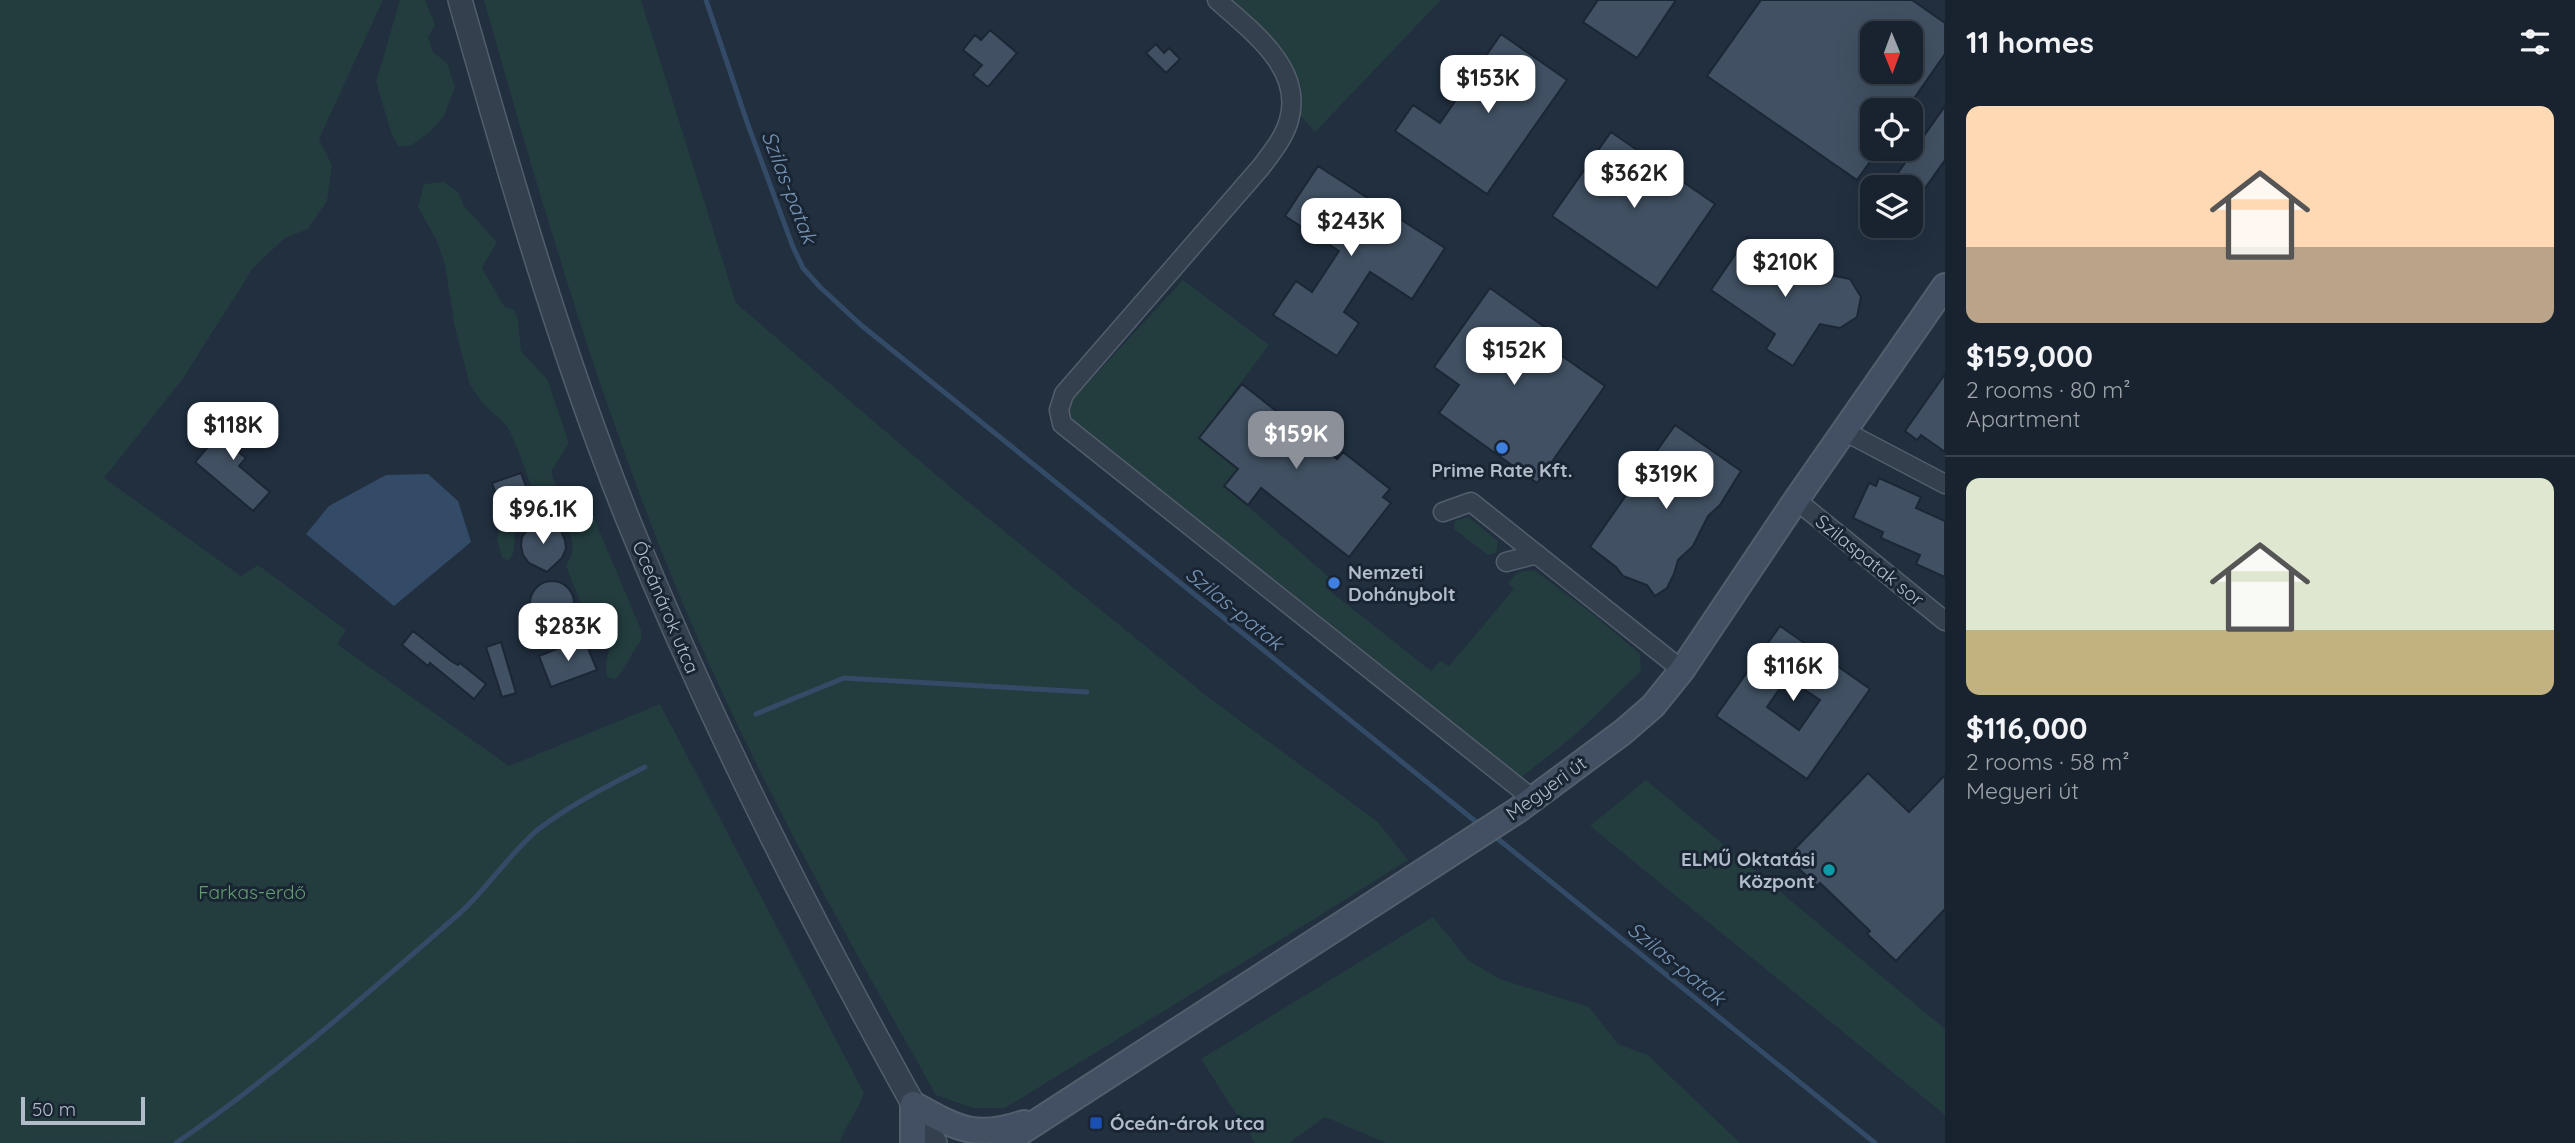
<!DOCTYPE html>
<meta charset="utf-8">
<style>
:root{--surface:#19232f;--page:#262f3b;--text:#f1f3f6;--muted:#9fa4aa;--line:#37404b;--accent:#8c9099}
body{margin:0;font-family:Quicksand,sans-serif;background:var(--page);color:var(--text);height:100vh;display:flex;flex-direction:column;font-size:26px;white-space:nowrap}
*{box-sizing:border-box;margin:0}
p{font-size:23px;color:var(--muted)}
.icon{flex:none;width:38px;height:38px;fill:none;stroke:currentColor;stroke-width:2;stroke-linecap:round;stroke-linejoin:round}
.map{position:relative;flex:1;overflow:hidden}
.side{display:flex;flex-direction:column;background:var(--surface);width:630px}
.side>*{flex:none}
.needle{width:46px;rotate:179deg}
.fabs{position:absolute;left:1860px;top:21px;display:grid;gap:14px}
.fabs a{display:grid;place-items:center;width:63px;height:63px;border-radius:14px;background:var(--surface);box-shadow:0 7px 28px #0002,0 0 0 2px var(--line);font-size:35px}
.scale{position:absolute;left:21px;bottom:18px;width:124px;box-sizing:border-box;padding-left:7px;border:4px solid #b1bbca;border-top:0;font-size:19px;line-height:24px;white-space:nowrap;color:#b1bbca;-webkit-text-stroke:5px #1a2533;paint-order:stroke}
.price{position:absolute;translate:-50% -60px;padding:0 16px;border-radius:14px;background:#fff;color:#222;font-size:23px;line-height:46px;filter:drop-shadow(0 2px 4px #0008)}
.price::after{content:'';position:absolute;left:50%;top:42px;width:21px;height:16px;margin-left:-10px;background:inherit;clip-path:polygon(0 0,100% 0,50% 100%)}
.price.current{background:var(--accent);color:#fff}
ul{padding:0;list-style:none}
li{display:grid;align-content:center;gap:14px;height:371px;padding:0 21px}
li+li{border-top:2px solid var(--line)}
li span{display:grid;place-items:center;height:217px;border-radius:14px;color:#555}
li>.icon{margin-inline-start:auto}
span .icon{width:126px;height:126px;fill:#fffc;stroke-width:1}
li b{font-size:30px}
h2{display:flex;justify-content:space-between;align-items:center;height:84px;padding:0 21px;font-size:30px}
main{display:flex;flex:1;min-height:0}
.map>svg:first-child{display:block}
.green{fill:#233d3f}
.water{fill:#334b67}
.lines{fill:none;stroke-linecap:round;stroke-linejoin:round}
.stream{stroke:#334b67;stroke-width:5}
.building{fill:#415163;stroke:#1c2735;stroke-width:2;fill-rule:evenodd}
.minor-casing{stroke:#535e6c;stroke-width:21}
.tertiary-casing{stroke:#535e6c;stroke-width:26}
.secondary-casing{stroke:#535e6c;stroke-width:28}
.minor{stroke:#35404e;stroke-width:18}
.tertiary{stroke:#35404e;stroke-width:23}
.secondary{stroke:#434f62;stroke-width:24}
.shop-dot{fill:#3f7fe0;stroke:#1a2533;stroke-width:2.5}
.culture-dot{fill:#0f9aa8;stroke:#1a2533;stroke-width:2.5}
.transit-dot{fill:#1a4fb4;stroke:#1a2533;stroke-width:2.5}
.labels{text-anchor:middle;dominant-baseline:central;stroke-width:6;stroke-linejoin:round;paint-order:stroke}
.poi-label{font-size:19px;font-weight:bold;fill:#b1bbca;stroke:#1a2533;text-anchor:start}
.street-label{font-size:19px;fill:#b1bbca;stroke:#1a2533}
.park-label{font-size:19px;fill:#659d70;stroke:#1a2533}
.water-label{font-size:21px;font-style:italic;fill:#7593b4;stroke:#1a2533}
</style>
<main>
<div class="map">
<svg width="1945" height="1143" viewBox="0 0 1945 1143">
<rect width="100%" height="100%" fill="#212f3f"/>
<path class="green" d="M 0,0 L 383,0 L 319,139 L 332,165 L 327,201 L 308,229 L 285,238 L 253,268 L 182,380 L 104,478 L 241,576 L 258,565 L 346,630 L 337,644 L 509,766 L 660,704 L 864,1093 C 858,1112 847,1123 840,1142 L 0,1143 Z
M 400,0 L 425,0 L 435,25 L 428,37 L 433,52 L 447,63 L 455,87 L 444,116 L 431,131 L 412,145 L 399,147 L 392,135 L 376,82 Z
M 484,0 L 641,0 L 736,303 L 955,491 L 1208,697 L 1378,822 L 1408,860 L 1311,921 L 1005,1108 L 973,1108 L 936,1095 C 848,939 759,783 689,618 C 604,418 543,209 484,0 Z
M 1222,0 L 1441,0 L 1315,132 L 1300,115 L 1301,85 L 1282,52 Z
M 444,182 L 458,192 L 464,206 L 497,242 L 482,268 L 504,306 L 514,310 L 518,319 L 521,351 L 547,379 L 569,443 L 551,472 L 563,505 L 591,511 L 641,630 L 641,641 C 630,654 627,668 615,679 L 607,677 L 606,663 L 613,633 L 601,621 L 585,628 L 579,626 L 578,614 L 581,604 L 566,566 C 568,562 572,556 572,551 C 577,521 537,505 515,528 L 514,551 L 509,561 L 502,558 L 497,540 L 500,520 L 491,506 L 532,489 L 519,452 L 507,426 L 483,404 L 470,385 L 455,328 L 445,265 L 436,239 L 418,207 L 424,184 Z
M 1183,280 L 1269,345 L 1199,438 L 1238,469 L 1225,486 L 1330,578 L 1325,587 L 1431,671 L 1440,661 L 1449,666 L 1514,589 L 1508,583 L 1518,572 L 1534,570 L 1594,615 L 1640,654 L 1641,671 L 1575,735 L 1519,779 L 1073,422 L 1070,412 L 1072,400 Z
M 1468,517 L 1498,541 L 1496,553 L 1488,555 L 1454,529 L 1455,521 Z
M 1646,780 L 1945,1029 L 1945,1115 L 1590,826 Z
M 1433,917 L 1469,961 L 1500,979 L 1589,1007 L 1618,1044 L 1648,1055 L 1740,1143 L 1386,1143 L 1325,1117 L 1289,1143 L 1255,1143 L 1201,1059 Z"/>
<path class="water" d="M 428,474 L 458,501 L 471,542 L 394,606 L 306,534 L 329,506 L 386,475 Z"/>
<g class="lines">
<path class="stream" d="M 706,0 L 747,122 L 793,247 L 803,268 L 820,287 L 861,325 L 1480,825
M 756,714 L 844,678 L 1087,692
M 1493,835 L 1875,1143
M 176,1143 C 277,1074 368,993 460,913 C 488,888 512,850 540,828 C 572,804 609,785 645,767"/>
</g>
<path class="building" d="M 1598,0 L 1676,0 L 1637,58 L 1583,22 Z
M 1761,0 L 1912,0 L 1945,23 L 1945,54 L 1906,110 L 1872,110 L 1872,149 L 1879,149 L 1857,180 L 1707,76 ZM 1872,33 L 1911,33 L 1911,72 L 1872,72 Z
M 990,30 L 1017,53 L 988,87 L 973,75 L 982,65 L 963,50 L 975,35 L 981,40 Z
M 1501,34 L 1567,80 L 1487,194 L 1395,131 L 1413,105 L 1440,123 Z
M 1156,44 L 1164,53 L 1169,48 L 1180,59 L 1166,73 L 1146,53 Z
M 1945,106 L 1945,160 L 1911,208 L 1911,187 L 1888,187 Z
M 1611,132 L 1715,204 L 1657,288 L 1552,216 Z
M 1318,166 L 1445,248 L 1412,299 L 1370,272 L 1344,312 L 1359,323 L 1337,356 L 1273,315 L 1296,281 L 1312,292 L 1339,251 L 1285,216 Z
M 1747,237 L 1816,284 L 1830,275 L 1850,279 L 1861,297 L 1857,317 L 1840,328 L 1820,324 L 1793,366 L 1766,349 L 1775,334 L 1711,290 Z
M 1490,288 L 1550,331 L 1542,342 L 1605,386 L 1537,483 L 1439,413 L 1459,385 L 1434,367 Z
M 1945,374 L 1945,452 L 1921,435 L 1917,440 L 1905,431 Z
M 1242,384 L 1337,459 L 1343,452 L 1390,489 L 1383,497 L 1391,503 L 1349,557 L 1261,488 L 1248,505 L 1224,486 L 1238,469 L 1199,438 Z
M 239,411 L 258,427 L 237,451 L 246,458 L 239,466 L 270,492 L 253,511 L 195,462 Z
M 1675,425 L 1741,471 L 1720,505 L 1708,516 L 1693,546 L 1678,560 L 1674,574 L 1667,588 L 1655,596 L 1647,585 L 1623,576 L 1616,567 L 1590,547 Z
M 521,473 L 527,489 L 498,499 L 492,483 Z
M 1879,478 L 1921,497 L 1916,508 L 1945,521 L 1945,577 L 1916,564 L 1920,555 L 1881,538 L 1883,532 L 1853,518 L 1869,483 L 1876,486 Z
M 545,523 L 554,525 L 561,531 L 565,540 L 566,549 L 562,558 L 547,572 L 529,563 L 523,555 L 521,546 L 522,537 L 528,529 L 536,524 Z
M530 603a22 22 0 1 1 44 0a22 22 0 1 1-44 0Z
M 1780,626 L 1870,689 L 1807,779 L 1716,716 ZM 1787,678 L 1820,700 L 1799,730 L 1767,707 Z
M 413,631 L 451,661 L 458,665 L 460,663 L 486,684 L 474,699 L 430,663 L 428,666 L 402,645 Z
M 584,638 L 597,670 L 551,687 L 539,656 Z
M 501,642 L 516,693 L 502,697 L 486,647 Z
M 1868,773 L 1909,812 L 1945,775 L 1945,909 L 1896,961 L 1867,934 L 1870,931 L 1820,883 L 1817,886 L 1787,857 Z"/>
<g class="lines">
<defs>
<path id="minor" d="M 1217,0 C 1250,30 1304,68 1289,120 C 1284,138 1272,152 1261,167 L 1064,394 L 1059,410 L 1062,424 L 1533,799
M 1844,431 L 1945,484
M 1796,500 L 1945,621
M 1443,512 L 1471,502 L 1682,670
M 1506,562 L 1537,554"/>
<path id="tertiary" d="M 460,0 C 510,175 561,353 629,522 C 716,736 822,942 935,1143"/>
<path id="secondary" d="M 913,1143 L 913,1104 C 957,1128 974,1140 1024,1123
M 1004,1143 L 1518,810 L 1623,732 L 1653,706 L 1682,670 L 1796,500 L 1945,286"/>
</defs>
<use href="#minor" class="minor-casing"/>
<use href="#tertiary" class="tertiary-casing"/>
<use href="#secondary" class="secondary-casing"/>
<use href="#minor" class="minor"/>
<use href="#tertiary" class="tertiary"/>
<use href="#secondary" class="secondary"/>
</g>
<g class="shop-dot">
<circle cx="1502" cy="448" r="7"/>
<circle cx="1334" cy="583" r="7"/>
</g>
<circle class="culture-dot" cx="1829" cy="870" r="7"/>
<rect class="transit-dot" x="1089" y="1116" width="14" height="14" rx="3.5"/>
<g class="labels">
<g class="poi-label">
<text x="1502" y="470" text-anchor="middle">Prime Rate Kft.</text>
<text x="1348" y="572">Nemzeti<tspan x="1348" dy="22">Dohánybolt</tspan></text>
<text x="1815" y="859" text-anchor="end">ELMŰ Oktatási<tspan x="1815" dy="22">Központ</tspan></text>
<text x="1110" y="1123">Óceán-árok utca</text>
</g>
<g class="street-label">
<text transform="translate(1870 560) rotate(39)">Szilaspatak sor</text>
<text transform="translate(666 607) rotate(67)">Óceánárok utca</text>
<text transform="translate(1546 788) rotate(-36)">Megyeri út</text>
</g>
<g class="park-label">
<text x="252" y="892">Farkas-erdő</text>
</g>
<g class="water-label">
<text transform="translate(790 187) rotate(69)">Szilas-patak</text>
<text transform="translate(1235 608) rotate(39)">Szilas-patak</text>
<text transform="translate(1677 963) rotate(39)">Szilas-patak</text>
</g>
</g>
</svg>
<div class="fabs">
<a><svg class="needle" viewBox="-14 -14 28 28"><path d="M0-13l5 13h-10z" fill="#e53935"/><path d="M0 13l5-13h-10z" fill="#9fa4aa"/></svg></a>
<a><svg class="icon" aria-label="locate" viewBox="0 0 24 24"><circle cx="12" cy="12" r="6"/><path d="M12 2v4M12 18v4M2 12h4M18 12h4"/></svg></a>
<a><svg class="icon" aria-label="layers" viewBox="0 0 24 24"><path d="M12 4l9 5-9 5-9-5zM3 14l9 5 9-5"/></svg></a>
</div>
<div class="scale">50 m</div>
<b class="price" style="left:1488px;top:115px">$153K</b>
<b class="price" style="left:1634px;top:210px">$362K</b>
<b class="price" style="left:1351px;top:258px">$243K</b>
<b class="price" style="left:1785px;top:299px">$210K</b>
<b class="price" style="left:1514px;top:387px">$152K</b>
<b class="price" style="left:233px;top:462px">$118K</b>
<b class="price current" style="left:1296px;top:471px">$159K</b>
<b class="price" style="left:1666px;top:511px">$319K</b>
<b class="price" style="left:543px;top:546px">$96.1K</b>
<b class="price" style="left:568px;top:663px">$283K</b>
<b class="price" style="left:1793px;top:703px">$116K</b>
</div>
<section class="side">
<h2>11 homes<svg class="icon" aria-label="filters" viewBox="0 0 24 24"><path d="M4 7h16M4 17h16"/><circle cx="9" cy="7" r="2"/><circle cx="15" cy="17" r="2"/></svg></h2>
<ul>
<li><span style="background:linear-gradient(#ffd9b3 65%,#b9a48a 0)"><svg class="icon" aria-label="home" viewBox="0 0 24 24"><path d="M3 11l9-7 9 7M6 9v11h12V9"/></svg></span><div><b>$159,000</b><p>2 rooms · 80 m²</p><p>Apartment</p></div></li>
<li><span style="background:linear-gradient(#dfe7d0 70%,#c2b280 0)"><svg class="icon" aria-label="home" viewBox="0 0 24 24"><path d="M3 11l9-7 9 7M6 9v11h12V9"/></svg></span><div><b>$116,000</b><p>2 rooms · 58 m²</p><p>Megyeri út</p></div></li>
</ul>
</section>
</main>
